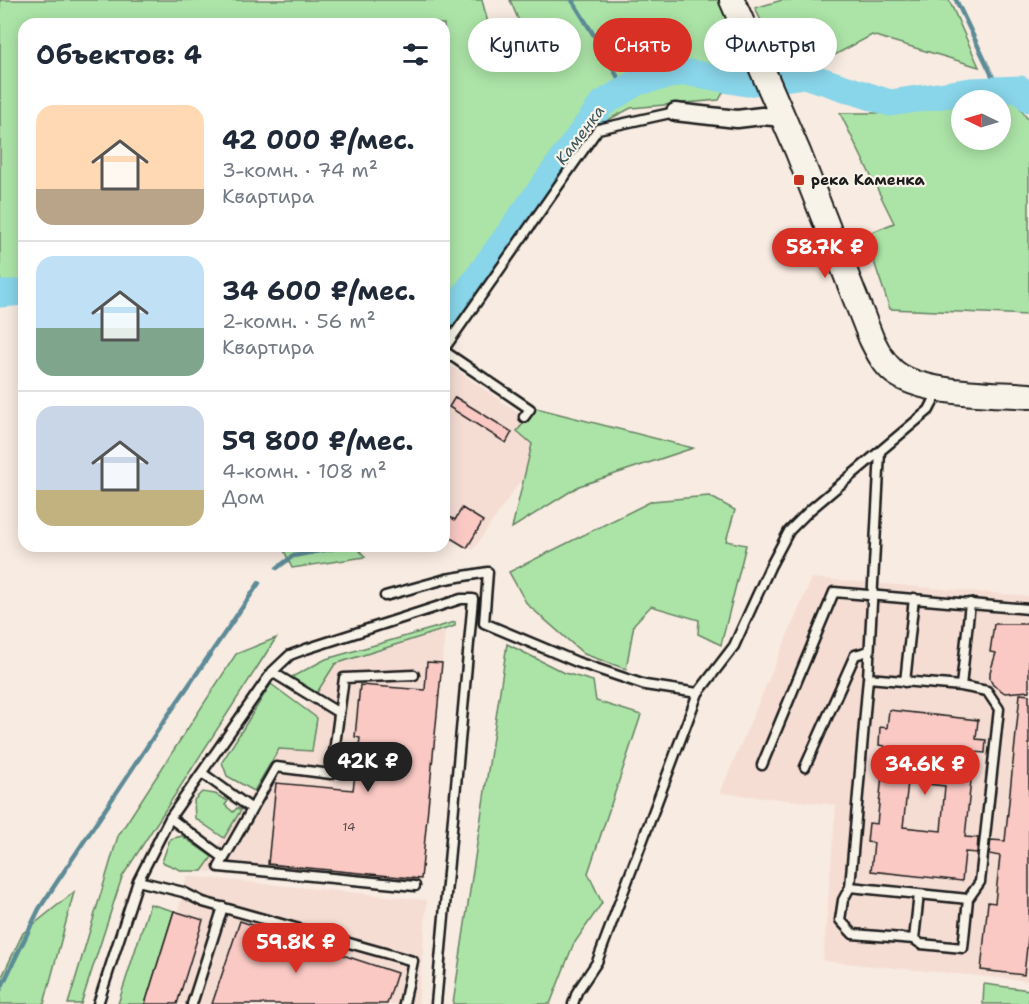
<!DOCTYPE html>
<html lang="ru">
<meta charset="utf-8">
<style>
:root{--surface:#fff;--page:#f2f2f3;--text:#1f2937;--muted:#747a83;--line:#e0e1e3;--accent:#d93025}
body{margin:0;font-family:"Shantell Sans",sans-serif;background:var(--page);color:var(--text);height:100vh;display:flex;flex-direction:column;font-size:22px;white-space:nowrap}
*{box-sizing:border-box;margin:0}
p{font-size:20px;color:var(--muted)}
.icon{flex:none;width:33px;height:33px;fill:none;stroke:currentColor;stroke-width:2;stroke-linecap:round;stroke-linejoin:round}
.map{position:relative;flex:1;overflow:hidden}
.side{position:absolute;left:18px;top:18px;width:432px;height:534px;display:flex;flex-direction:column;background:var(--surface);border-radius:18px;box-shadow:0 3px 15px #0003}
.side>*{flex:none}
.top-card{position:absolute;left:468px;top:18px;width:471px;height:54px;display:flex;gap:12px}
.needle{width:39px;rotate:275deg}
.buttons{position:absolute;left:951px;top:90px;display:grid;gap:12px}
.buttons a{display:grid;place-items:center;width:60px;height:60px;border-radius:50%;background:var(--surface);box-shadow:0 3px 15px #0003;font-size:30px}
.price{position:absolute;translate:-50% -51px;padding:0 14px;border-radius:21px;background:var(--accent);color:#fff;font-size:20px;line-height:39px;filter:drop-shadow(0 2px 3px #0008)}
.price::after{content:'';position:absolute;left:50%;top:36px;width:18px;height:14px;margin-left:-9px;background:inherit;clip-path:polygon(0 0,100% 0,50% 100%)}
.price.selected{background:#222;color:#fff}
ul{padding:0;list-style:none}
li{display:flex;align-items:center;gap:18px;height:150px;padding:0 18px}
li+li{border-top:2px solid var(--line)}
li span{display:grid;place-items:center;flex:none;width:168px;height:120px;border-radius:18px;color:#555}
li>.icon{margin-inline-start:auto}
span .icon{width:72px;height:72px;fill:#fffc;stroke-width:1}
li b{font-size:26px}
h2{display:flex;justify-content:space-between;align-items:center;height:72px;padding:0 18px;font-size:26px}
.tag{padding:0 21px;border-radius:27px;background:var(--surface);box-shadow:0 3px 15px #0003;font-size:21px;line-height:54px}
.tag.selected{background:var(--accent);color:#fff}
.map>svg:first-child{display:block}
.built{fill:#f5ddd4}
.green{fill:#ace4a7;stroke:#648062;stroke-width:1.5}
.lines{fill:none;stroke-linecap:round;stroke-linejoin:round}
.stream{stroke:#5d8b97;stroke-width:4.5}
.river{stroke:#89d5e9;stroke-width:27}
.building{fill:#fac9c4;stroke:#1c1c1c;stroke-width:1.5;fill-rule:evenodd}
.lane-casing{stroke:#1c1c1c;stroke-width:13}
.street-casing{stroke:#1c1c1c;stroke-width:21}
.secondary-casing{stroke:#1c1c1c;stroke-width:28}
.lane{stroke:#f7f3e8;stroke-width:8}
.street{stroke:#f7f3e8;stroke-width:16}
.secondary{stroke:#f7f3e8;stroke-width:24}
.poi-dot{fill:#c8321e;stroke:#f7f3e8;stroke-width:2}
.labels{text-anchor:middle;dominant-baseline:central;stroke-width:4.5;stroke-linejoin:round;paint-order:stroke}
.number-label{font-size:12px;fill:#544746}
.poi-label{font-size:15px;font-weight:bold;fill:#1c1c1c;stroke:#f7f3e8;text-anchor:start}
.water-label{font-size:16px;font-style:italic;fill:#3d545a;stroke:#f7f3e8}
</style>
<div class="map">
<svg width="1029" height="1004" viewBox="0 0 1029 1004">
<rect width="100%" height="100%" fill="#f8ebe1"/>
<filter id="ink" filterUnits="userSpaceOnUse"><feTurbulence type="fractalNoise" baseFrequency=".0167" numOctaves="2"/><feDisplacementMap in="SourceGraphic" scale="12" xChannelSelector="R" yChannelSelector="G"/><feConvolveMatrix kernelMatrix="1 2 1 2 8 2 1 2 1" color-interpolation-filters="sRGB"/></filter>
<g filter="url(#ink)">
<path class="built" d="M 444,361 L 551,436 L 473,550 L 444,534 Z
M 812,578 L 1029,596 L 1029,981 L 823,961 L 836,805 L 720,793 Z
M 445,630 L 420,892 L 202,871 L 279,748 L 317,718 L 305,708 L 335,664 Z
M 187,876 L 427,900 L 418,1004 L 145,1004 L 174,911 L 178,911 Z"/>
<path class="green" d="M 0,0 L 482,0 L 488,23 L 487,40 L 496,56 L 517,49 L 521,26 L 510,0 L 718,0 L 740,51 L 736,68 L 719,100 L 631,108 L 596,126 L 444,331 L 444,24 L 24,24 L 24,283 L 0,284 Z
M 782,0 L 949,0 L 979,67 L 872,35 L 816,65 L 800,57 L 778,56 L 755,8 Z
M 987,100 L 1015,100 L 1029,121 L 1029,315 L 890,309 L 865,235 L 894,223 L 840,113 L 886,113 L 961,102 L 962,140 L 1000,140 L 1000,100 Z
M 536,408 L 693,448 L 579,486 L 512,528 L 532,444 L 517,431 Z
M 709,496 L 735,510 L 726,541 L 746,545 L 721,645 L 698,634 L 699,620 L 651,606 L 634,624 L 626,669 L 584,654 L 527,604 L 509,572 L 652,501 Z
M 282,546 L 356,546 L 365,557 L 292,568 Z
M 455,622 L 455,626 L 335,664 L 316,694 L 288,679 L 326,659 Z
M 276,638 L 122,877 L 81,1004 L 68,1004 L 118,836 L 236,654 Z
M 507,644 L 565,673 L 593,681 L 596,701 L 641,715 L 588,873 L 602,903 L 573,945 L 550,1004 L 453,1004 Z
M 271,684 L 317,718 L 312,751 L 279,749 L 254,791 L 227,776 L 222,762 Z
M 202,792 L 215,794 L 228,801 L 225,805 L 233,812 L 237,808 L 241,810 L 224,838 L 195,818 L 194,800 Z
M 182,836 L 212,857 L 202,871 L 183,871 L 162,862 L 170,839 Z
M 74,892 L 44,1004 L 0,1004 L 0,981 L 23,933 Z
M 150,904 L 174,911 L 145,1004 L 118,1004 Z
M 984,984 L 1029,990 L 1029,1004 L 983,1004 Z"/>
<g class="lines">
<path class="stream" d="M 572,0 L 603,50
M 956,0 L 999,90
M 607,58 L 625,90
M 277,568 L 293,556 L 335,548
M 0,990 L 39,909 L 160,727 L 259,583"/>
<path class="river" d="M 0,294 L 24,292
M 444,324 L 602,104 L 637,82 L 684,72 L 747,83 L 805,75 L 890,103 L 971,91 L 1020,89 L 1029,99"/>
</g>
<path class="building" d="M 455,397 L 512,432 L 506,443 L 449,407 Z
M 462,508 L 483,521 L 467,548 L 444,534 L 444,514 L 455,520 Z
M 994,624 L 1029,624 L 1029,691 L 1005,693 L 993,685 L 990,679 L 990,672 L 996,653 L 990,652 Z
M 427,662 L 442,663 L 421,879 L 268,864 L 276,783 L 353,790 L 360,738 L 355,737 L 360,685 L 425,690 Z
M 1020,694 L 1029,695 L 1029,928 L 1024,975 L 981,970 L 988,902 L 995,903 L 1000,856 L 989,854 L 991,840 L 1005,841 Z
M 889,710 L 978,720 L 976,739 L 986,740 L 985,753 L 974,752 L 965,837 L 978,838 L 977,853 L 965,852 L 962,881 L 871,871 L 874,843 L 867,842 L 869,823 L 877,824 L 885,746 L 879,745 L 880,727 L 887,728 ZM 908,782 L 945,786 L 941,831 L 903,827 Z
M 174,911 L 203,920 L 177,1004 L 145,1004 Z
M 240,921 L 397,973 L 387,1004 L 212,1004 Z"/>
<g class="lines">
<defs>
<path id="lane" d="M 444,349 L 598,129 L 675,112
M 444,351 L 530,409 L 524,417
M 385,596 L 446,579 L 488,572 L 484,623 L 577,662 L 645,685 L 698,693
M 272,672 L 339,713
M 414,675 L 344,678 L 331,774 L 276,767 L 219,867 L 415,886
M 868,678 L 961,686 L 987,691 L 999,709 L 980,882 L 968,899 L 850,887 L 868,678 L 880,452
M 905,682 L 914,598
M 961,686 L 970,603
M 762,765 L 834,592 L 1029,609
M 805,767 L 855,655 L 869,651
M 202,773 L 252,809
M 170,818 L 224,858
M 138,881 L 183,892 L 203,902 L 413,961 L 404,1004
M 850,887 L 843,900 L 840,920 L 853,934 L 914,939 L 919,894
M 914,939 L 921,944 L 963,948 L 968,899
M 98,1004 L 138,881 L 170,818 L 272,672 L 290,655 L 306,649 L 461,599 L 473,599 L 436,1004
M 192,1004 L 223,907
M 573,1004 L 577,992 L 597,962 L 698,693 L 734,646 L 770,567 L 789,531 L 810,510 L 929,410 L 938,392"/>
<path id="street" d="M 675,112 L 737,119 L 762,116 L 783,118"/>
<path id="secondary" d="M 732,0 L 798,152 L 871,338 C 877,350 883,363 894,372 C 923,395 992,393 1029,396"/>
</defs>
<use href="#lane" class="lane-casing"/>
<use href="#street" class="street-casing"/>
<use href="#secondary" class="secondary-casing"/>
<use href="#lane" class="lane"/>
<use href="#street" class="street"/>
<use href="#secondary" class="secondary"/>
</g>
</g>
<rect class="poi-dot" x="793" y="174" width="12" height="12" rx="3"/>
<g class="labels">
<g class="number-label">
<text x="349" y="827">14</text>
</g>
<g class="poi-label">
<text x="811" y="180">река Каменка</text>
</g>
<g class="water-label">
<text transform="translate(580 135) rotate(-53)">Каменка</text>
</g>
</g>
</svg>
<div class="buttons">
<a><svg class="needle" viewBox="-14 -14 28 28"><path d="M0-13l5 13h-10z" fill="#e53935"/><path d="M0 13l5-13h-10z" fill="#747a83"/></svg></a>
</div>
<b class="price" style="left:825px;top:279px">58.7K ₽</b>
<b class="price selected" style="left:368px;top:793px">42K ₽</b>
<b class="price" style="left:925px;top:796px">34.6K ₽</b>
<b class="price" style="left:296px;top:974px">59.8K ₽</b>
<div class="top-card">
<a class="tag">Купить</a>
<a class="tag selected">Снять</a>
<a class="tag">Фильтры</a>
</div>
<section class="side">
<h2>Объектов: 4<svg class="icon" aria-label="filters" viewBox="0 0 24 24"><path d="M4 7h16M4 17h16"/><circle cx="9" cy="7" r="2"/><circle cx="15" cy="17" r="2"/></svg></h2>
<ul>
<li><span style="background:linear-gradient(#ffd9b3 70%,#b9a48a 0)"><svg class="icon" aria-label="home" viewBox="0 0 24 24"><path d="M3 11l9-7 9 7M6 9v11h12V9"/></svg></span><div><b>42 000 ₽/мес.</b><p>3-комн. · 74 m²</p><p>Квартира</p></div></li>
<li><span style="background:linear-gradient(#bfe0f5 60%,#7fa58c 0)"><svg class="icon" aria-label="home" viewBox="0 0 24 24"><path d="M3 11l9-7 9 7M6 9v11h12V9"/></svg></span><div><b>34 600 ₽/мес.</b><p>2-комн. · 56 m²</p><p>Квартира</p></div></li>
<li><span style="background:linear-gradient(#c9d6e8 70%,#c2b280 0)"><svg class="icon" aria-label="home" viewBox="0 0 24 24"><path d="M3 11l9-7 9 7M6 9v11h12V9"/></svg></span><div><b>59 800 ₽/мес.</b><p>4-комн. · 108 m²</p><p>Дом</p></div></li>
</ul>
</section>
</div>
